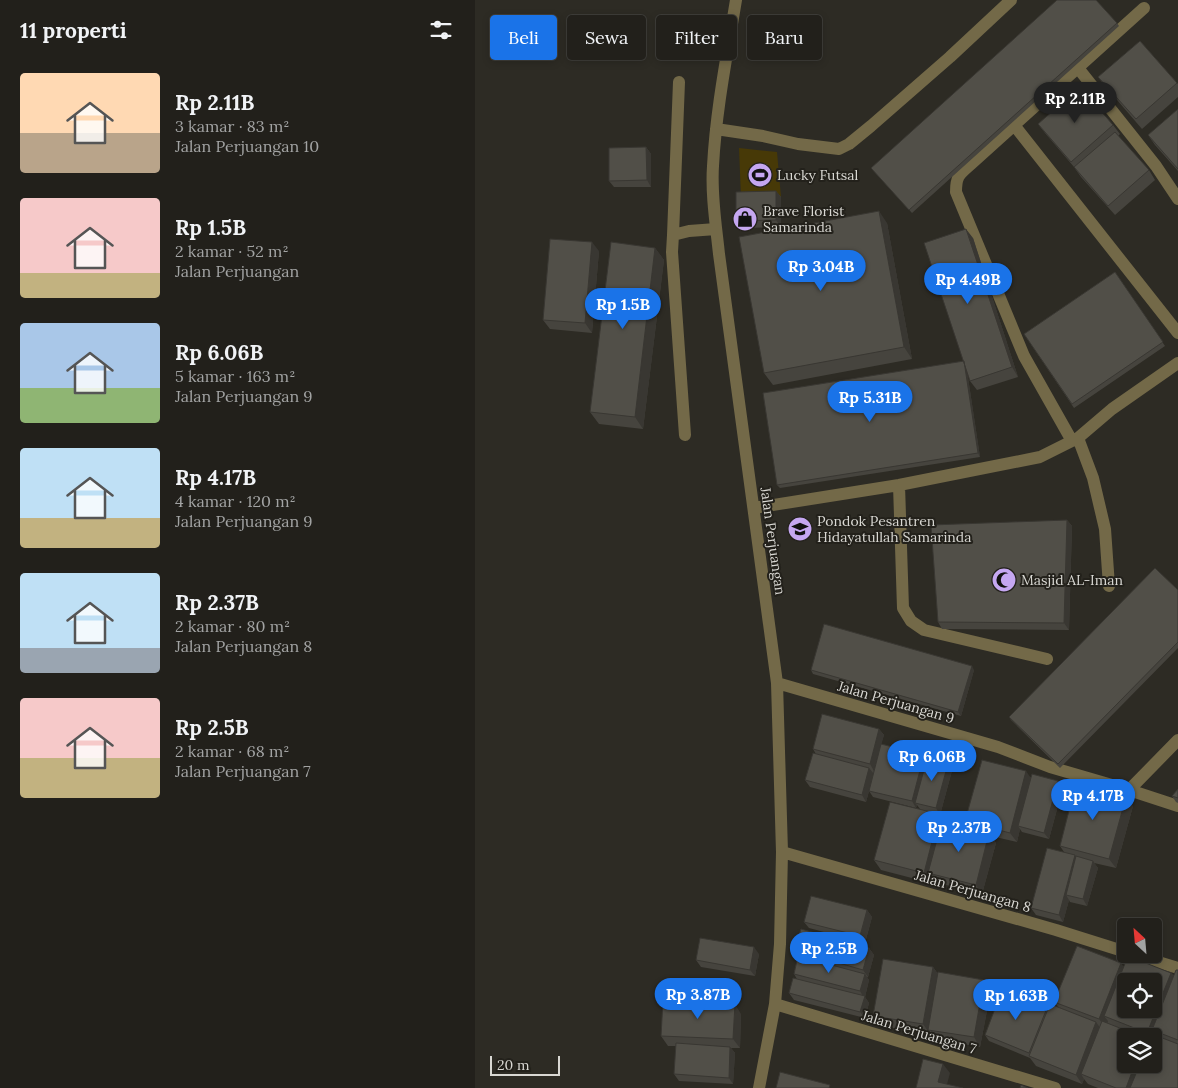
<!DOCTYPE html>
<html lang="id">
<meta charset="utf-8">
<style>
:root{--surface:#22201b;--page:#2e2d28;--text:#f1f3f6;--muted:#a2a3a3;--line:#3f3e3a;--accent:#1a73e8}
body{margin:0;font-family:Lora,serif;background:var(--page);color:var(--text);height:100vh;display:flex;flex-direction:column;font-size:19px;white-space:nowrap}
*{box-sizing:border-box;margin:0}
p{font-size:16px;color:var(--muted)}
.icon{flex:none;width:28px;height:28px;fill:none;stroke:currentColor;stroke-width:2;stroke-linecap:round;stroke-linejoin:round}
.map{position:relative;flex:1;overflow:hidden}
.side{display:flex;flex-direction:column;background:var(--surface);width:475px}
.side>*{flex:none}
.banner{position:absolute;left:15px;top:15px;width:475px;height:45px;display:flex;gap:10px}
.needle{width:32px;rotate:334deg}
.tools{position:absolute;left:642px;top:918px;display:grid;gap:10px}
.tools a{display:grid;place-items:center;width:45px;height:45px;border-radius:5px;background:var(--surface);box-shadow:0 2px 8px #0003,0 0 0 1px var(--line);font-size:25px}
.scale{position:absolute;left:15px;bottom:12px;width:70px;box-sizing:border-box;padding-left:5px;border:2px solid #d9d8d3;border-top:0;font-size:14px;line-height:18px;white-space:nowrap;color:#d9d8d3;-webkit-text-stroke:4px #23211b;paint-order:stroke}
.price{position:absolute;translate:-50% -42px;padding:0 11px;border-radius:18px;background:var(--accent);color:#fff;font-size:16px;line-height:32px;filter:drop-shadow(0 1px 2px #0008)}
.price::after{content:'';position:absolute;left:50%;top:30px;width:15px;height:11px;margin-left:-8px;background:inherit;clip-path:polygon(0 0,100% 0,50% 100%)}
.price.active{background:#222;color:#fff}
ul{padding:0;list-style:none}
li{display:flex;align-items:center;gap:15px;height:125px;padding:0 20px}
li span{display:grid;place-items:center;flex:none;width:140px;height:100px;border-radius:5px;color:#555}
li>.icon{margin-inline-start:auto}
span .icon{width:60px;height:60px;fill:#fffc;stroke-width:1}
li b{font-size:21px}
h2{display:flex;justify-content:space-between;align-items:center;height:60px;padding:0 20px;font-size:21px}
.chip{padding:0 18px;border-radius:5px;background:var(--surface);box-shadow:0 2px 8px #0003,0 0 0 1px var(--line);font-size:18px;line-height:45px}
.chip.active{background:var(--accent);color:#fff}
main{display:flex;flex:1;min-height:0}
.map>svg:first-child{display:block}
.green{fill:#473907}
.lines{fill:none;stroke-linecap:round;stroke-linejoin:round}
.minor{stroke:#736948;stroke-width:12}
.wall{fill:#46443e;fill-rule:evenodd}
.shaded-wall{fill:#393732}
.building{fill:#514f48;stroke:#393732;fill-rule:evenodd}
.labels{text-anchor:middle;dominant-baseline:central;stroke-width:4;stroke-linejoin:round;paint-order:stroke}
.poi-label{font-size:14px;fill:#d9d8d3;stroke:#23211b;text-anchor:start}
.street-label{font-size:14px;fill:#d9d8d3;stroke:#23211b}
</style>
<main>
<section class="side">
<h2>11 properti<svg class="icon" aria-label="filters" viewBox="0 0 24 24"><path d="M4 7h16M4 17h16"/><circle cx="9" cy="7" r="2"/><circle cx="15" cy="17" r="2"/></svg></h2>
<ul>
<li><span style="background:linear-gradient(#ffd9b3 60%,#b9a48a 0)"><svg class="icon" aria-label="home" viewBox="0 0 24 24"><path d="M3 11l9-7 9 7M6 9v11h12V9"/></svg></span><div><b>Rp 2.11B</b><p>3 kamar · 83 m²</p><p>Jalan Perjuangan 10</p></div></li>
<li><span style="background:linear-gradient(#f6c9c9 75%,#c2b280 0)"><svg class="icon" aria-label="home" viewBox="0 0 24 24"><path d="M3 11l9-7 9 7M6 9v11h12V9"/></svg></span><div><b>Rp 1.5B</b><p>2 kamar · 52 m²</p><p>Jalan Perjuangan</p></div></li>
<li><span style="background:linear-gradient(#a9c7e8 65%,#8fb573 0)"><svg class="icon" aria-label="home" viewBox="0 0 24 24"><path d="M3 11l9-7 9 7M6 9v11h12V9"/></svg></span><div><b>Rp 6.06B</b><p>5 kamar · 163 m²</p><p>Jalan Perjuangan 9</p></div></li>
<li><span style="background:linear-gradient(#bfe0f5 70%,#c2b280 0)"><svg class="icon" aria-label="home" viewBox="0 0 24 24"><path d="M3 11l9-7 9 7M6 9v11h12V9"/></svg></span><div><b>Rp 4.17B</b><p>4 kamar · 120 m²</p><p>Jalan Perjuangan 9</p></div></li>
<li><span style="background:linear-gradient(#bfe0f5 75%,#9aa5b1 0)"><svg class="icon" aria-label="home" viewBox="0 0 24 24"><path d="M3 11l9-7 9 7M6 9v11h12V9"/></svg></span><div><b>Rp 2.37B</b><p>2 kamar · 80 m²</p><p>Jalan Perjuangan 8</p></div></li>
<li><span style="background:linear-gradient(#f6c9c9 60%,#c2b280 0)"><svg class="icon" aria-label="home" viewBox="0 0 24 24"><path d="M3 11l9-7 9 7M6 9v11h12V9"/></svg></span><div><b>Rp 2.5B</b><p>2 kamar · 68 m²</p><p>Jalan Perjuangan 7</p></div></li>
</ul>
</section>
<div class="map">
<svg width="703" height="1088" viewBox="0 0 703 1088">
<rect width="100%" height="100%" fill="#2d2b24"/>
<path class="green" d="M 264,148 L 302,152 L 306,197 L 266,198 Z"/>
<g class="lines">
<path class="minor" d="M 261,0 C 252,55 241,110 238,166 C 236,195 241,225 244,254 L 302,683 L 307,852 L 305,944 L 300,1004 L 284,1088
M 603,68 L 681,166 L 703,199
M 539,125 L 703,333
M 241,129 L 288,136 L 323,144 L 364,149 L 374,144 L 396,126 L 475,57 L 536,0
M 198,235 L 204,82
M 210,435 L 197,252 L 198,235 L 214,231 L 241,229
M 603,438 L 618,478 L 630,529 L 634,586
M 597,441 L 549,356 L 481,192 C 481,175 485,174 496,164 L 669,8
M 424,485 L 428,608 L 436,621 L 449,630 L 572,659
M 279,508 L 424,485 L 565,457 L 603,438 L 637,409 L 703,363
M 302,683 L 523,747 L 575,767 L 654,790 L 703,806
M 654,790 L 703,740
M 307,852 L 581,930 L 651,952
M 657,954 L 703,968
M 300,1004 L 580,1088"/>
</g>
<path class="wall" d="M 642,23 L 644,26 L 437,213 L 396,168 Z
M 665,41 L 703,84 L 703,97 L 667,129 L 630,86 L 623,77 Z
M 703,109 L 703,171 L 680,145 L 673,135 Z
M 563,124 L 638,125 L 645,134 L 643,136 L 674,170 L 680,180 L 640,215 L 606,177 L 599,167 L 570,133 Z
M 171,147 L 176,154 L 176,187 L 139,187 L 134,181 Z
M 301,191 L 306,197 L 306,227 L 266,228 L 261,221 Z
M 412,223 L 437,359 L 298,385 L 289,373 Z
M 498,238 L 543,377 L 502,390 L 495,381 L 492,371 L 505,457 L 305,488 L 302,485 L 489,361 Z
M 180,248 L 189,260 L 168,429 L 124,424 L 115,412 Z
M 124,251 L 117,333 L 75,329 L 68,320 Z
M 640,272 L 690,346 L 599,408 L 549,334 Z
M 592,520 L 597,526 L 594,630 L 467,629 L 463,622 Z
M 703,590 L 703,648 L 585,768 L 536,720 L 534,717 Z
M 336,670 L 499,670 L 486,716 L 338,674 Z
M 404,729 L 409,735 L 406,744 L 449,755 L 452,759 L 478,767 L 465,815 L 464,814 L 469,821 L 495,828 L 490,821 L 556,777 L 583,781 L 588,787 L 574,839 L 547,832 L 545,829 L 542,842 L 516,836 L 521,843 L 507,894 L 459,882 L 457,878 L 456,883 L 406,870 L 399,860 L 445,809 L 442,805 L 441,808 L 398,797 L 394,791 L 391,802 L 335,787 L 330,780 L 341,754 L 338,749 Z
M 703,789 L 703,803 L 701,802 L 697,796 Z
M 658,806 L 641,868 L 619,863 L 623,868 L 612,906 L 595,902 L 594,900 L 588,922 L 561,915 L 556,908 L 589,852 L 585,846 Z
M 392,910 L 397,917 L 390,943 L 334,928 L 329,922 Z
M 394,948 L 399,955 L 393,977 L 392,977 L 394,980 L 390,997 L 394,1003 L 390,1018 L 319,1000 L 314,993 L 322,979 L 319,974 L 323,956 L 319,950 Z
M 284,954 L 280,976 L 226,967 L 221,960 Z
M 458,967 L 463,974 L 516,990 L 505,1047 L 459,1039 L 455,1033 L 455,1034 L 405,1026 L 398,1016 Z
M 649,967 L 696,973 L 699,976 L 703,970 L 703,1088 L 623,1088 L 613,1084 L 609,1079 L 607,1084 L 561,1066 L 555,1058 L 514,1041 L 510,1035 L 573,1009 L 584,1008 L 579,1002 ZM 651,1036 L 679,1036 L 679,1064 Z
M 266,1014 L 265,1048 L 256,1048 L 260,1053 L 258,1084 L 204,1081 L 199,1074 L 201,1046 L 193,1046 L 186,1036 Z"/>
<path class="shaded-wall" d="M 171,147 L 176,154 L 176,187 L 172,180 Z
M 301,191 L 306,197 L 306,227 L 301,220 Z
M 404,211 L 412,223 L 437,359 L 429,347 Z
M 491,229 L 498,238 L 543,377 L 537,367 Z
M 117,242 L 124,251 L 117,333 L 110,323 Z
M 180,248 L 189,260 L 168,429 L 160,417 Z
M 489,361 L 491,364 L 505,457 L 503,453 Z
M 592,520 L 597,526 L 594,630 L 589,623 Z
M 497,666 L 499,670 L 486,716 L 483,712 Z
M 404,729 L 409,735 L 399,771 L 395,764 Z
M 449,755 L 454,762 L 440,803 L 442,805 L 441,808 L 437,801 Z
M 474,760 L 478,767 L 465,815 L 461,808 Z
M 394,768 L 399,774 L 391,802 L 387,795 Z
M 551,771 L 558,781 L 543,826 L 545,829 L 542,842 L 535,833 Z
M 583,781 L 588,787 L 574,839 L 569,833 Z
M 651,797 L 658,806 L 641,868 L 634,859 Z
M 464,814 L 471,824 L 453,873 L 457,878 L 456,883 L 449,873 Z
M 514,833 L 521,843 L 507,894 L 501,885 Z
M 600,855 L 604,862 L 591,895 L 594,900 L 588,922 L 584,915 Z
M 618,861 L 623,868 L 612,906 L 608,899 Z
M 392,910 L 397,917 L 390,943 L 385,936 Z
M 279,947 L 284,954 L 280,976 L 275,970 Z
M 394,948 L 399,955 L 393,977 L 388,970 Z
M 646,963 L 653,973 L 629,1016 L 633,1021 L 631,1028 L 624,1019 Z
M 458,967 L 465,977 L 453,1030 L 455,1034 L 448,1024 Z
M 696,973 L 703,982 L 677,1030 L 681,1036 L 675,1036 L 672,1033 Z
M 390,974 L 394,980 L 390,997 L 394,1003 L 390,1018 L 385,1012 L 389,998 L 385,991 Z
M 509,980 L 516,990 L 505,1047 L 499,1037 Z
M 260,1004 L 266,1014 L 265,1048 L 258,1039 Z
M 621,1022 L 628,1032 L 606,1074 L 609,1079 L 607,1084 L 601,1075 Z
M 255,1047 L 260,1053 L 258,1084 L 254,1078 Z
M 468,1064 L 475,1073 L 471,1088 L 463,1082 Z
M 660,1064 L 671,1064 L 661,1088 L 651,1088 Z"/>
<path class="building" d="M 582,0 L 621,0 L 642,23 L 434,210 L 396,168 Z
M 665,41 L 702,83 L 661,119 L 623,77 Z
M 605,87 L 638,125 L 596,162 L 563,124 Z
M 703,109 L 703,169 L 673,135 Z
M 640,132 L 674,170 L 633,206 L 599,167 Z
M 171,147 L 172,180 L 134,181 L 134,148 Z
M 301,191 L 301,220 L 261,221 L 261,192 Z
M 404,211 L 429,347 L 289,373 L 264,237 Z
M 491,229 L 537,367 L 495,381 L 449,243 Z
M 75,239 L 117,242 L 110,323 L 68,320 Z
M 136,242 L 180,248 L 160,417 L 115,412 Z
M 640,272 L 688,342 L 597,404 L 549,334 Z
M 489,361 L 503,453 L 302,485 L 288,393 Z
M 592,520 L 589,623 L 463,622 L 456,525 Z
M 680,568 L 703,590 L 703,642 L 583,764 L 534,717 Z
M 349,624 L 497,666 L 483,712 L 336,670 Z
M 347,714 L 404,729 L 395,764 L 338,749 Z
M 406,744 L 449,755 L 437,801 L 394,791 Z
M 338,753 L 394,768 L 387,795 L 330,780 Z
M 453,755 L 474,760 L 461,808 L 440,803 Z
M 507,760 L 551,771 L 535,833 L 490,821 Z
M 557,774 L 583,781 L 569,833 L 543,826 Z
M 601,783 L 651,797 L 634,859 L 585,846 Z
M 703,789 L 703,798 L 697,796 Z
M 415,802 L 464,814 L 449,873 L 399,860 Z
M 467,821 L 514,833 L 501,885 L 453,873 Z
M 572,848 L 600,855 L 584,915 L 556,908 Z
M 601,856 L 618,861 L 608,899 L 591,895 Z
M 336,896 L 392,910 L 385,936 L 329,922 Z
M 326,929 L 394,948 L 388,970 L 319,950 Z
M 225,938 L 279,947 L 275,970 L 221,960 Z
M 602,946 L 646,963 L 624,1019 L 579,1002 Z
M 323,956 L 390,974 L 385,991 L 319,974 Z
M 653,956 L 696,973 L 672,1033 L 629,1016 ZM 651,981 L 679,981 L 679,1009 L 651,1009 Z
M 408,959 L 458,967 L 448,1024 L 398,1016 Z
M 701,970 L 703,970 L 703,1040 L 677,1030 Z
M 463,972 L 509,980 L 499,1037 L 453,1030 Z
M 318,978 L 390,996 L 385,1012 L 314,993 Z
M 527,990 L 572,1008 L 554,1053 L 510,1035 Z
M 188,1001 L 260,1004 L 258,1039 L 186,1036 Z
M 575,1004 L 621,1022 L 601,1075 L 554,1056 Z
M 627,1021 L 665,1036 L 651,1036 L 651,1064 L 660,1064 L 651,1088 L 641,1088 L 606,1074 Z
M 677,1034 L 703,1044 L 703,1088 L 655,1088 L 665,1064 L 679,1064 L 679,1036 L 676,1036 Z
M 201,1043 L 255,1047 L 254,1078 L 199,1074 Z
M 448,1059 L 468,1064 L 463,1082 L 488,1088 L 441,1088 Z
M 305,1072 L 355,1085 L 354,1088 L 301,1088 Z
M 546,1085 L 553,1088 L 545,1088 Z"/>
<defs>
<symbol id="stadium-disc" viewBox="-11 -11 22 22"><circle r="9.5" fill="#c5a7f1" stroke="#23211b"/><path d="M0-5a6.5 5 0 1 0 0 10a6.5 5 0 1 0 0-10ZM-3.5-1.8h7v3.6h-7Z" fill="#111"/></symbol>
<symbol id="shop-disc" viewBox="-11 -11 22 22"><circle r="9.5" fill="#c5a7f1" stroke="#23211b"/><path d="M-5-2.5h2.3a2.7 3.5 0 0 1 5.4 0H5L5.5 6h-11ZM-1.5-2.5h3a1.5 2.3 0 0 0-3 0Z" fill="#111"/></symbol>
<symbol id="school-disc" viewBox="-11 -11 22 22"><circle r="9.5" fill="#c5a7f1" stroke="#23211b"/><path d="M0-5L7-2L0 1L-7-2ZM-4 1L0 2.5L4 1V4Q0 6-4 4Z" fill="#111"/></symbol>
<symbol id="mosque-disc" viewBox="-11 -11 22 22"><circle r="9.5" fill="#c5a7f1" stroke="#23211b"/><path d="M3.5-4.9A6 6 0 1 0 3.5 4.9A5 5 0 1 1 3.5-4.9Z" fill="#111"/></symbol>
</defs>
<g fill-rule="evenodd">
<use href="#stadium-disc" x="271" y="161" width="28" height="28"/>
<use href="#shop-disc" x="256" y="205" width="28" height="28"/>
<use href="#school-disc" x="311" y="515" width="28" height="28"/>
<use href="#mosque-disc" x="515" y="566" width="28" height="28"/>
</g>
<g class="labels">
<g class="poi-label">
<text x="302" y="175">Lucky Futsal</text>
<text x="288" y="211">Brave Florist<tspan x="288" dy="16">Samarinda</tspan></text>
<text x="342" y="521">Pondok Pesantren<tspan x="342" dy="16">Hidayatullah Samarinda</tspan></text>
<text x="546" y="580">Masjid AL-Iman</text>
</g>
<g class="street-label">
<text transform="translate(298 541) rotate(82)">Jalan Perjuangan</text>
<text transform="translate(421 702) rotate(16)">Jalan Perjuangan 9</text>
<text transform="translate(498 891) rotate(16)">Jalan Perjuangan 8</text>
<text transform="translate(444 1032) rotate(17)">Jalan Perjuangan 7</text>
</g>
</g>
</svg>
<div class="tools">
<a><svg class="needle" viewBox="-14 -14 28 28"><path d="M0-13l5 13h-10z" fill="#e53935"/><path d="M0 13l5-13h-10z" fill="#a2a3a3"/></svg></a>
<a><svg class="icon" aria-label="locate" viewBox="0 0 24 24"><circle cx="12" cy="12" r="6"/><path d="M12 2v4M12 18v4M2 12h4M18 12h4"/></svg></a>
<a><svg class="icon" aria-label="layers" viewBox="0 0 24 24"><path d="M12 4l9 5-9 5-9-5zM3 14l9 5 9-5"/></svg></a>
</div>
<div class="scale">20 m</div>
<b class="price active" style="left:600px;top:124px">Rp 2.11B</b>
<b class="price" style="left:346px;top:292px">Rp 3.04B</b>
<b class="price" style="left:493px;top:305px">Rp 4.49B</b>
<b class="price" style="left:148px;top:330px">Rp 1.5B</b>
<b class="price" style="left:395px;top:423px">Rp 5.31B</b>
<b class="price" style="left:457px;top:782px">Rp 6.06B</b>
<b class="price" style="left:618px;top:821px">Rp 4.17B</b>
<b class="price" style="left:484px;top:853px">Rp 2.37B</b>
<b class="price" style="left:354px;top:974px">Rp 2.5B</b>
<b class="price" style="left:223px;top:1020px">Rp 3.87B</b>
<b class="price" style="left:541px;top:1021px">Rp 1.63B</b>
<div class="banner">
<a class="chip active">Beli</a>
<a class="chip">Sewa</a>
<a class="chip">Filter</a>
<a class="chip">Baru</a>
</div>
</div>
</main>
